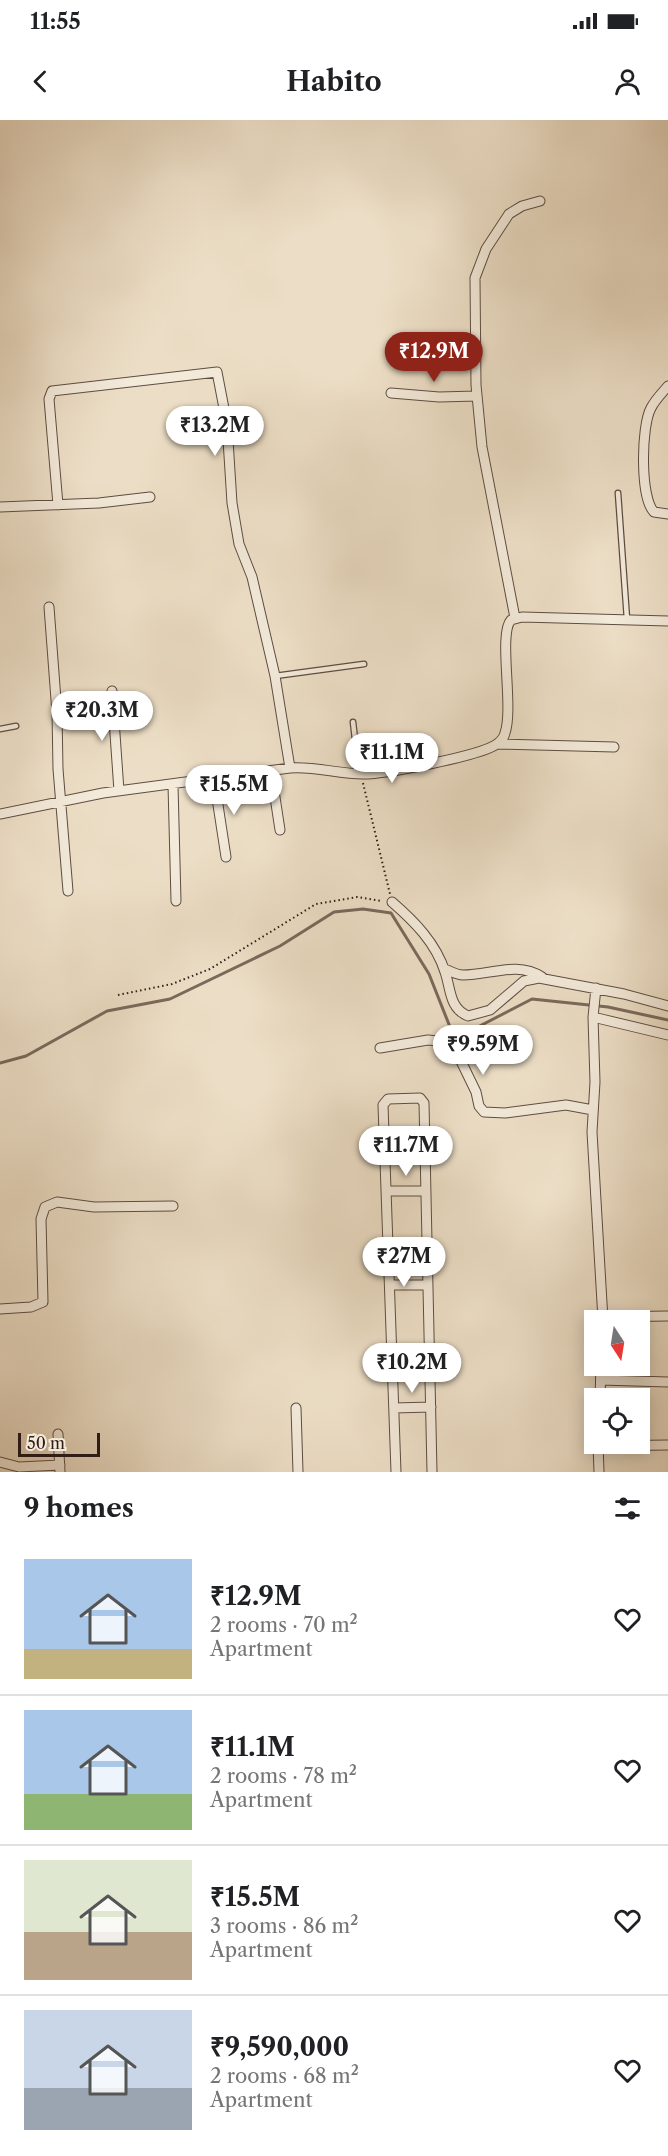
<!DOCTYPE html>
<meta charset="utf-8">
<style>
:root{--surface:#fff;--page:#f6f6f6;--text:#202124;--muted:#757577;--line:#e0e0e0;--accent:#8f2418}
body{margin:0;font-family:"Libre Caslon Text",serif;background:var(--page);color:var(--text);height:100vh;display:flex;flex-direction:column;font-size:22px;white-space:nowrap}
*{box-sizing:border-box;margin:0}
p{font-size:20px;color:var(--muted)}
.icon{flex:none;width:33px;height:33px;fill:none;stroke:currentColor;stroke-width:2;stroke-linecap:round;stroke-linejoin:round}
.map{position:relative;height:1352px;overflow:hidden}
.sheet{display:flex;flex-direction:column;background:var(--surface);flex:1}
.sheet>*{flex:none}
.needle{width:39px;rotate:168deg}
.tools{position:absolute;left:584px;top:1190px;display:grid;gap:12px}
.tools a{display:grid;place-items:center;width:66px;height:66px;border-radius:0px;background:var(--surface);box-shadow:0 3px 15px #0003;font-size:30px}
.scale{position:absolute;left:18px;bottom:15px;width:82px;box-sizing:border-box;padding-left:6px;border:3px solid #2f1d16;border-top:0;font-size:16px;line-height:21px;white-space:nowrap;color:#2f1d16;-webkit-text-stroke:4px #f3eada;paint-order:stroke}
.price{position:absolute;translate:-50% -51px;padding:0 14px;border-radius:21px;background:#fff;color:#222;font-size:20px;line-height:39px;filter:drop-shadow(0 2px 3px #0008)}
.price::after{content:'';position:absolute;left:50%;top:36px;width:18px;height:14px;margin-left:-9px;background:inherit;clip-path:polygon(0 0,100% 0,50% 100%)}
.price.active{background:var(--accent);color:#fff}
ul{padding:0;list-style:none}
li{display:flex;align-items:center;gap:18px;height:150px;padding:0 24px}
li+li{border-top:2px solid var(--line)}
li span{display:grid;place-items:center;flex:none;width:168px;height:120px;border-radius:0px;color:#555}
li>.icon{margin-inline-start:auto}
span .icon{width:72px;height:72px;fill:#fffc;stroke-width:1}
li b{font-size:26px}
h2{display:flex;justify-content:space-between;align-items:center;height:72px;padding:0 24px;font-size:26px}
.status{display:flex;justify-content:space-between;align-items:center;height:42px;padding:0 30px;background:var(--surface);direction:ltr}
.status svg{height:16px;fill:currentColor}
header{display:flex;justify-content:space-between;align-items:center;height:78px;padding:0 24px;background:var(--surface);font-size:27px;font-weight:700}
.map>svg:first-child{display:block}
.lines{fill:none;stroke-linecap:round;stroke-linejoin:round}
.stream{stroke:#7a695c;stroke-width:3}
.lane-casing{stroke:#5e4d42;stroke-width:7}
.street-casing{stroke:#5e4d42;stroke-width:11}
.path{stroke:#2f1d16;stroke-width:2;stroke-dasharray:1.5 3;stroke-linecap:butt}
.lane{stroke:#f3eada;stroke-width:4.5}
.street{stroke:#f3eada;stroke-width:9}
</style>
<div class="status"><b>11:55</b><svg viewBox="0 0 49 12"><path d="M0 12V9h3v3zM5 12V6h3v6zM10 12V3h3v9zM15 12V0h3v12zM26 1h20v11H26zM47 4h2v5h-2z"/></svg></div>
<header><svg class="icon" aria-label="back" viewBox="0 0 24 24"><path d="M15 5l-7 7 7 7"/></svg>Habito<svg class="icon" aria-label="person" viewBox="0 0 24 24"><circle cx="12" cy="8" r="4"/><path d="M4 21q1-7 8-7t8 7"/></svg></header>
<div class="map">
<svg width="668" height="1352" viewBox="0 0 668 1352">
<rect width="100%" height="100%" fill="#ecdec6"/>
<filter id="stains"><feTurbulence type="fractalNoise" baseFrequency=".00333" numOctaves="4"/><feColorMatrix values="0 0 0 0 .2 0 0 0 0 .09 0 0 0 0 .02 0 0 0 .5 -.17"/></filter>
<radialGradient id="worn" r=".72"><stop offset=".6" stop-color="#630" stop-opacity="0"/><stop offset="1" stop-color="#630" stop-opacity=".3"/></radialGradient>
<g class="lines">
<path class="stream" d="M 0,943 L 26,936 L 107,891 L 170,879 L 280,826 L 334,792 L 363,789 L 391,793 L 429,854 L 450,907 L 472,910 L 532,879 L 608,887 L 668,900"/>
<defs>
<path id="lane" d="M 618,373 L 627,499
M 275,556 L 364,544
M 353,602 L 359,654
M 0,609 L 16,606"/>
<path id="street" d="M 668,266 C 662,273 655,280 651,288 C 641,306 640,378 654,392 L 668,394
M 391,273 L 439,277 L 477,276
M 58,385 L 49,279 L 52,271 L 217,252 L 227,304 L 232,383 L 239,424 L 252,457 L 275,556 L 290,648
M 0,387 L 99,383 L 150,377
M 49,487 L 57,593 L 58,649 L 68,771
M 515,498 L 482,327 L 476,265 L 475,158 L 486,129 L 509,94 L 522,86 L 540,81
M 112,571 L 119,671
M 497,624 L 614,627
M 271,651 L 280,710
M 214,659 L 226,737
M 173,665 L 176,781
M 0,694 L 103,673 L 290,648 C 315,646 338,654 363,654 C 385,654 480,636 497,624 C 501,621 504,618 505,613 C 514,587 498,514 511,500 L 522,497 L 668,501
M 392,782 C 414,801 436,823 445,852 C 451,869 449,888 468,896 L 490,890 L 524,861 L 539,858 L 624,874 L 668,886
M 445,849 C 450,851 457,855 463,855 C 490,855 517,841 542,857
M 596,868 L 593,897 L 668,915
M 593,897 L 595,962 L 592,1012 L 603,1200
M 380,928 L 428,920 L 448,922 L 459,937 L 476,972 L 479,986 L 484,992 L 505,993 L 566,985 L 593,990
M 386,1071 L 426,1071
M 390,1165 L 428,1165
M 0,1189 L 31,1187 L 43,1182 L 41,1099 L 45,1087 L 57,1082 L 94,1087 L 173,1086
M 603,1197 L 668,1196
M 394,1253 L 430,1252
M 601,1260 L 668,1262
M 600,1278 L 601,1245
M 296,1288 L 298,1352
M 394,1288 L 431,1287
M 58,1314 L 60,1352
M 598,1323 L 599,1352
M 598,1326 L 668,1325
M 0,1342 L 19,1347 L 60,1345
M 396,1352 L 383,985 L 388,979 L 420,978 L 424,983 L 432,1352"/>
</defs>
<use href="#lane" class="lane-casing"/>
<use href="#street" class="street-casing"/>
<path class="path" d="M 363,663 L 390,774
M 118,875 L 172,864 L 210,849 L 316,784 L 357,777 L 382,781"/>
<use href="#lane" class="lane"/>
<use href="#street" class="street"/>
</g>
<rect width="100%" height="100%" filter="url(#stains)"/>
<rect width="100%" height="100%" fill="url(#worn)"/>
</svg>
<div class="tools">
<a><svg class="needle" viewBox="-14 -14 28 28"><path d="M0-13l5 13h-10z" fill="#e53935"/><path d="M0 13l5-13h-10z" fill="#757577"/></svg></a>
<a><svg class="icon" aria-label="locate" viewBox="0 0 24 24"><circle cx="12" cy="12" r="6"/><path d="M12 2v4M12 18v4M2 12h4M18 12h4"/></svg></a>
</div>
<div class="scale">50 m</div>
<b class="price active" style="left:434px;top:263px">₹12.9M</b>
<b class="price" style="left:215px;top:337px">₹13.2M</b>
<b class="price" style="left:102px;top:622px">₹20.3M</b>
<b class="price" style="left:392px;top:664px">₹11.1M</b>
<b class="price" style="left:234px;top:696px">₹15.5M</b>
<b class="price" style="left:483px;top:956px">₹9.59M</b>
<b class="price" style="left:406px;top:1057px">₹11.7M</b>
<b class="price" style="left:404px;top:1168px">₹27M</b>
<b class="price" style="left:412px;top:1274px">₹10.2M</b>
</div>
<section class="sheet">
<h2>9 homes<svg class="icon" aria-label="filters" viewBox="0 0 24 24"><path d="M4 7h16M4 17h16"/><circle cx="9" cy="7" r="2"/><circle cx="15" cy="17" r="2"/></svg></h2>
<ul>
<li><span style="background:linear-gradient(#a9c7e8 75%,#c2b280 0)"><svg class="icon" aria-label="home" viewBox="0 0 24 24"><path d="M3 11l9-7 9 7M6 9v11h12V9"/></svg></span><div><b>₹12.9M</b><p>2 rooms · 70 m²</p><p>Apartment</p></div><svg class="icon" aria-label="heart" viewBox="0 0 24 24"><path d="M12 20l-8-8c-3-5 5-10 8-4 3-6 11-1 8 4z"/></svg></li>
<li><span style="background:linear-gradient(#a9c7e8 70%,#8fb573 0)"><svg class="icon" aria-label="home" viewBox="0 0 24 24"><path d="M3 11l9-7 9 7M6 9v11h12V9"/></svg></span><div><b>₹11.1M</b><p>2 rooms · 78 m²</p><p>Apartment</p></div><svg class="icon" aria-label="heart" viewBox="0 0 24 24"><path d="M12 20l-8-8c-3-5 5-10 8-4 3-6 11-1 8 4z"/></svg></li>
<li><span style="background:linear-gradient(#dfe7d0 60%,#b9a48a 0)"><svg class="icon" aria-label="home" viewBox="0 0 24 24"><path d="M3 11l9-7 9 7M6 9v11h12V9"/></svg></span><div><b>₹15.5M</b><p>3 rooms · 86 m²</p><p>Apartment</p></div><svg class="icon" aria-label="heart" viewBox="0 0 24 24"><path d="M12 20l-8-8c-3-5 5-10 8-4 3-6 11-1 8 4z"/></svg></li>
<li><span style="background:linear-gradient(#c9d6e8 65%,#9aa5b1 0)"><svg class="icon" aria-label="home" viewBox="0 0 24 24"><path d="M3 11l9-7 9 7M6 9v11h12V9"/></svg></span><div><b>₹9,590,000</b><p>2 rooms · 68 m²</p><p>Apartment</p></div><svg class="icon" aria-label="heart" viewBox="0 0 24 24"><path d="M12 20l-8-8c-3-5 5-10 8-4 3-6 11-1 8 4z"/></svg></li>
</ul>
</section>
